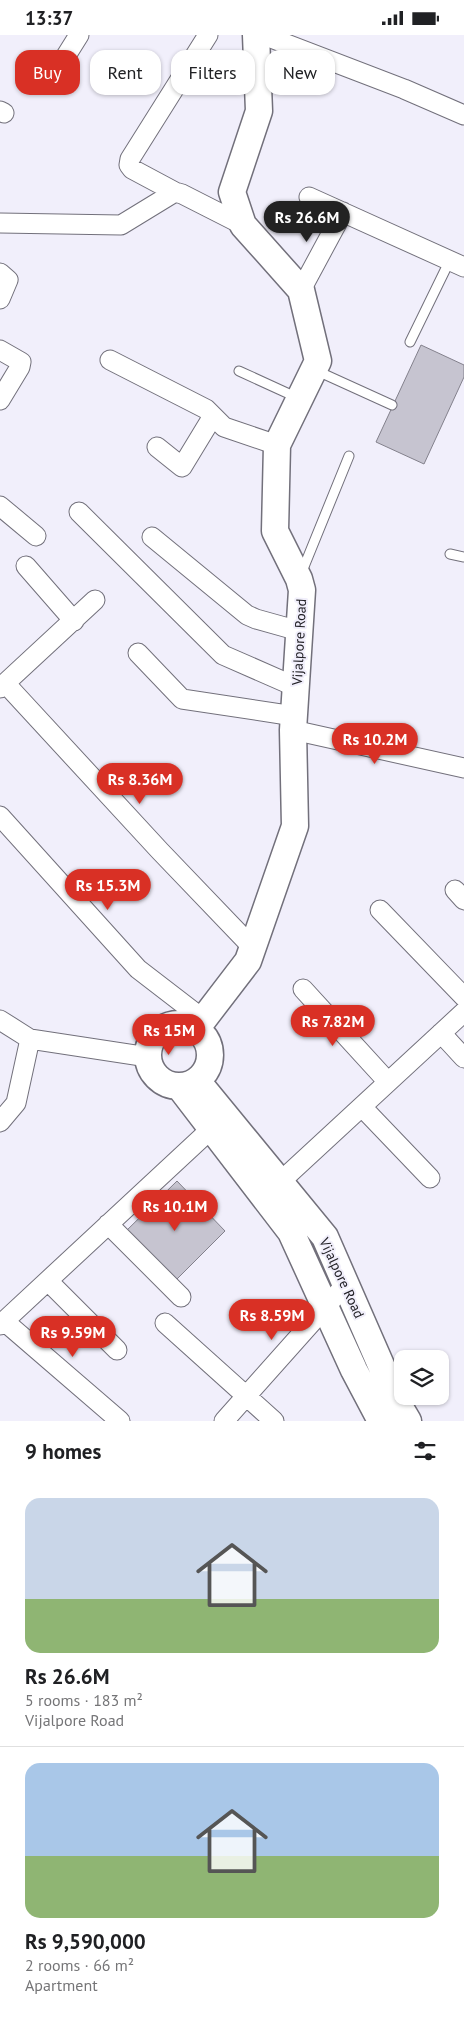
<!DOCTYPE html>
<meta charset="utf-8">
<style>
:root{--surface:#fff;--page:#f2f2f2;--text:#202124;--muted:#757577;--line:#e0e0e0;--accent:#d93025}
body{margin:0;font-family:"PT Sans",sans-serif;background:var(--page);color:var(--text);height:100vh;display:flex;flex-direction:column;font-size:19px;white-space:nowrap}
*{box-sizing:border-box;margin:0}
p{font-size:16px;color:var(--muted)}
.icon{flex:none;width:28px;height:28px;fill:none;stroke:currentColor;stroke-width:2;stroke-linecap:round;stroke-linejoin:round}
.map{position:relative;height:1386px;overflow:hidden}
.side{display:flex;flex-direction:column;background:var(--surface);flex:1}
.side>*{flex:none}
.guide{position:absolute;left:15px;top:15px;width:435px;height:45px;display:flex;gap:10px}
.fabs{position:absolute;left:394px;top:1315px;display:grid;gap:10px}
.fabs a{display:grid;place-items:center;width:55px;height:55px;border-radius:10px;background:var(--surface);box-shadow:0 1px 4px #0004;font-size:25px}
.price{position:absolute;translate:-50% -42px;padding:0 11px;border-radius:18px;background:var(--accent);color:#fff;font-size:16px;line-height:32px;filter:drop-shadow(0 1px 2px #0008)}
.price::after{content:'';position:absolute;left:50%;top:30px;width:15px;height:11px;margin-left:-8px;background:inherit;clip-path:polygon(0 0,100% 0,50% 100%)}
.price.on{background:#222;color:#fff}
ul{padding:0;list-style:none}
li{display:grid;align-content:center;gap:10px;height:265px;padding:0 25px}
li+li{border-top:1px solid var(--line)}
li span{display:grid;place-items:center;height:155px;border-radius:15px;color:#555}
li>.icon{margin-inline-start:auto}
span .icon{width:90px;height:90px;fill:#fffc;stroke-width:1}
li b{font-size:21px}
h2{display:flex;justify-content:space-between;align-items:center;height:60px;padding:0 25px;font-size:21px}
.chip{padding:0 18px;border-radius:15px;background:var(--surface);box-shadow:0 1px 4px #0004;font-size:18px;line-height:45px}
.chip.on{background:var(--accent);color:#fff}
.status{display:flex;justify-content:space-between;align-items:center;height:35px;padding:0 25px;background:var(--surface);direction:ltr}
.status svg{height:14px;fill:currentColor}
.map>svg:first-child{display:block}
.building{fill:#c6c4d0;stroke:#83818c}
.lines{fill:none;stroke-linecap:round;stroke-linejoin:round}
.service-casing{stroke:#72707b;stroke-width:11}
.minor-casing{stroke:#72707b;stroke-width:21}
.secondary-casing{stroke:#72707b;stroke-width:29}
.service{stroke:#fff;stroke-width:9}
.minor{stroke:#fff;stroke-width:19}
.secondary{stroke:#fff;stroke-width:26}
.labels{text-anchor:middle;dominant-baseline:central;stroke-width:4;stroke-linejoin:round;paint-order:stroke}
.street-label{font-size:14px;fill:#232227;stroke:#f1effb}
</style>
<div class="status"><b>13:37</b><svg viewBox="0 0 49 12"><path d="M0 12V9h3v3zM5 12V6h3v6zM10 12V3h3v9zM15 12V0h3v12zM26 1h20v11H26zM47 4h2v5h-2z"/></svg></div>
<div class="map">
<svg width="464" height="1386" viewBox="0 0 464 1386">
<rect width="100%" height="100%" fill="#f1effb"/>
<path class="building" d="M 421,310 L 464,330 L 464,342 L 424,429 L 376,407 Z
M 177,1146 L 225,1196 L 173,1248 L 124,1198 Z"/>
<g class="lines">
<defs>
<path id="service" d="M 410,307 L 450,225
M 315,335 L 392,370
M 239,336 L 298,363
M 450,519 L 464,522
M 301,539 L 349,421"/>
<path id="minor" d="M 263,0 L 404,54 L 464,80
M 54,40 L 79,0
M 0,76 L 4,78
M 175,157 L 132,134 L 129,130 L 130,124 L 208,0
M 309,162 L 464,232
M 0,188 L 121,190 L 175,157 L 182,159 L 243,190
M 0,238 L 8,245 L 0,264
M 301,255 L 343,177
M 0,315 L 21,327 L 20,332 L 0,365
M 110,325 L 206,374 L 224,392 L 277,410
M 157,412 L 182,432 L 213,381
M 0,471 L 36,501
M 79,477 L 223,620 L 296,652
M 152,502 L 247,580 L 256,584 L 299,596
M 26,531 L 74,586
M 138,618 L 182,664 L 294,681
M 5,648 L 160,816 L 253,913
M 0,653 L 95,565
M 293,695 L 464,733
M 0,781 L 138,934 L 203,984
M 455,855 L 464,865
M 380,875 L 464,962
M 303,954 L 388,1047
M 0,985 L 30,1004 L 148,1022
M 441,998 L 464,1023
M 362,1072 L 430,1143
M 0,1087 L 16,1068 L 30,1004
M 280,1147 L 464,977
M 108,1189 L 181,1262
M 48,1246 L 117,1315
M 4,1286 L 120,1386
M 165,1288 L 274,1386
M 0,1290 L 211,1094
M 224,1386 L 346,1249"/>
<path id="secondary" d="M148 1020a31 31 0 1 1 62 0a31 31 0 1 1-62 0Z
M 196,994 L 248,926 L 295,791 L 293,695 L 302,555 L 299,544 L 275,496 L 277,410 L 318,326 L 301,255 L 243,190 L 232,157 L 259,76 L 256,0
M 197,1046 L 325,1202 L 398,1369 L 408,1386
M 179,1051 L 291,1197 L 354,1335 L 381,1386"/>
</defs>
<use href="#service" class="service-casing"/>
<use href="#minor" class="minor-casing"/>
<use href="#secondary" class="secondary-casing"/>
<use href="#service" class="service"/>
<use href="#minor" class="minor"/>
<use href="#secondary" class="secondary"/>
</g>
<g class="labels">
<g class="street-label">
<text transform="translate(299 607) rotate(-87)">Vijalpore Road</text>
<text transform="translate(342 1243) rotate(65)">Vijalpore Road</text>
</g>
</g>
</svg>
<div class="fabs">
<a><svg class="icon" aria-label="layers" viewBox="0 0 24 24"><path d="M12 4l9 5-9 5-9-5zM3 14l9 5 9-5"/></svg></a>
</div>
<b class="price on" style="left:307px;top:208px">Rs 26.6M</b>
<b class="price" style="left:375px;top:730px">Rs 10.2M</b>
<b class="price" style="left:140px;top:770px">Rs 8.36M</b>
<b class="price" style="left:108px;top:876px">Rs 15.3M</b>
<b class="price" style="left:333px;top:1012px">Rs 7.82M</b>
<b class="price" style="left:169px;top:1021px">Rs 15M</b>
<b class="price" style="left:175px;top:1197px">Rs 10.1M</b>
<b class="price" style="left:272px;top:1306px">Rs 8.59M</b>
<b class="price" style="left:73px;top:1323px">Rs 9.59M</b>
<div class="guide">
<a class="chip on">Buy</a>
<a class="chip">Rent</a>
<a class="chip">Filters</a>
<a class="chip">New</a>
</div>
</div>
<section class="side">
<h2>9 homes<svg class="icon" aria-label="filters" viewBox="0 0 24 24"><path d="M4 7h16M4 17h16"/><circle cx="9" cy="7" r="2"/><circle cx="15" cy="17" r="2"/></svg></h2>
<ul>
<li><span style="background:linear-gradient(#c9d6e8 65%,#8fb573 0)"><svg class="icon" aria-label="home" viewBox="0 0 24 24"><path d="M3 11l9-7 9 7M6 9v11h12V9"/></svg></span><div><b>Rs 26.6M</b><p>5 rooms · 183 m²</p><p>Vijalpore Road</p></div></li>
<li><span style="background:linear-gradient(#a9c7e8 60%,#8fb573 0)"><svg class="icon" aria-label="home" viewBox="0 0 24 24"><path d="M3 11l9-7 9 7M6 9v11h12V9"/></svg></span><div><b>Rs 9,590,000</b><p>2 rooms · 66 m²</p><p>Apartment</p></div></li>
</ul>
</section>
